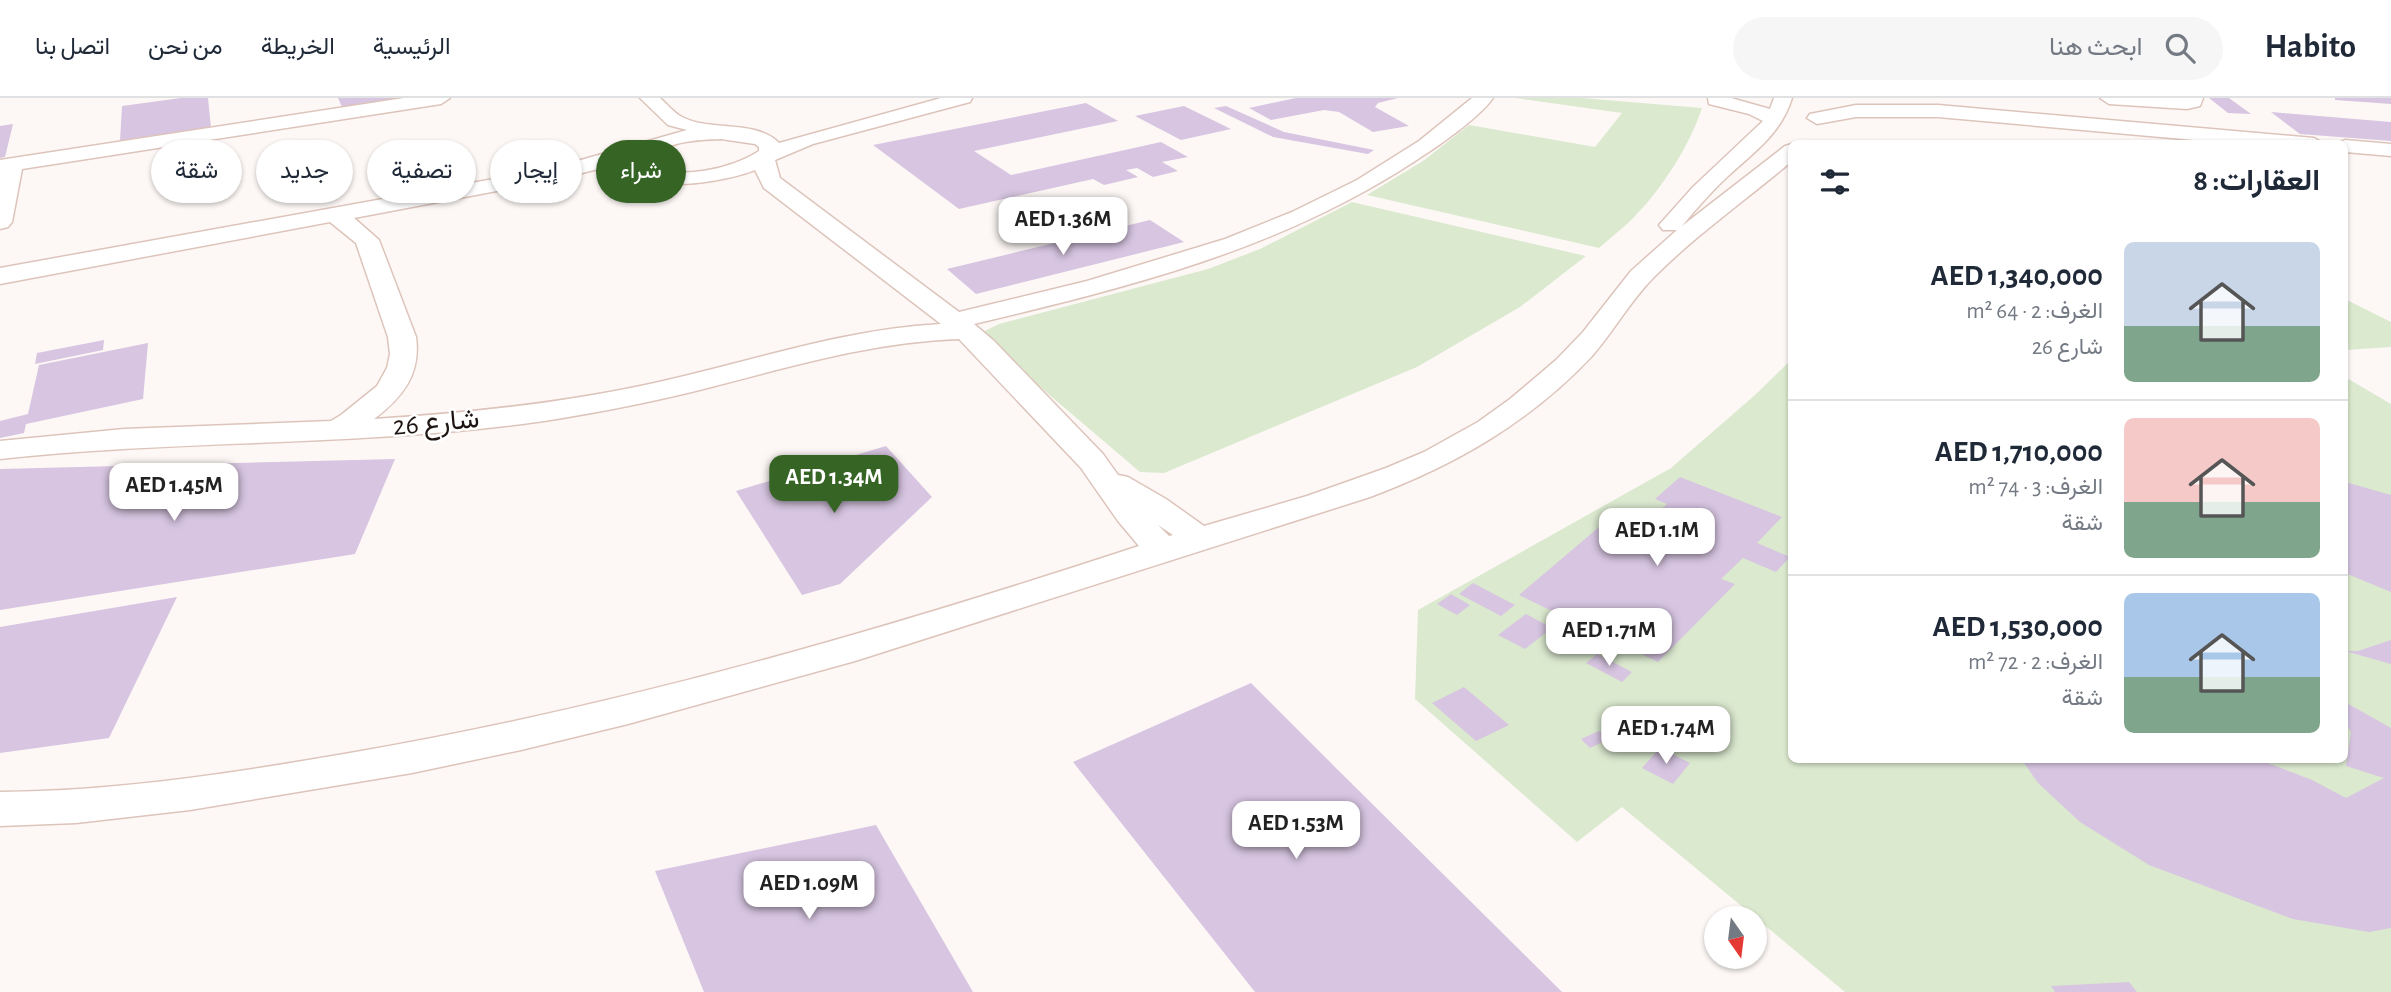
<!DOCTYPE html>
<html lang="ar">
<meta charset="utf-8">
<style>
:root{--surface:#fff;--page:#f6f6f7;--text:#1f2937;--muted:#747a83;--line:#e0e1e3;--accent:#356424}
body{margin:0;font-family:"Alegreya Sans",Vazirmatn,sans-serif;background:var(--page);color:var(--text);direction:rtl;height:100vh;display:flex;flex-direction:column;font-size:26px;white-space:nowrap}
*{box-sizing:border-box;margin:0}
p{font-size:23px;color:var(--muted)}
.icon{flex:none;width:38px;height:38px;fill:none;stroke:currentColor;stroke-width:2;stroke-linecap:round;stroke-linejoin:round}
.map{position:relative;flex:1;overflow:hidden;direction:ltr}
.side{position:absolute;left:1788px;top:42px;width:560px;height:623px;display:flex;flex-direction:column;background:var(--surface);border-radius:10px;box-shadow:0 2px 5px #0004;direction:rtl}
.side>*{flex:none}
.top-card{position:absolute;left:21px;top:42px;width:665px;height:63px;direction:rtl;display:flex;gap:14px}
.needle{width:46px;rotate:166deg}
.fabs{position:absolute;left:1704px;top:808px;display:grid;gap:14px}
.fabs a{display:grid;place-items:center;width:63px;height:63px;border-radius:50%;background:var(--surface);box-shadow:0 2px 5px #0004;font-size:35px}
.price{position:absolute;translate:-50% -60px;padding:0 16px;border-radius:14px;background:#fff;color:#222;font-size:23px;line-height:46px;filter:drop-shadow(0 2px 4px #0008)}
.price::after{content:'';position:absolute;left:50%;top:42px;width:21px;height:16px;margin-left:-10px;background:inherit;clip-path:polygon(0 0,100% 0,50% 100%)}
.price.on{background:var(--accent);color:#fff}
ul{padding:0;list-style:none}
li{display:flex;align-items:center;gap:21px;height:175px;padding:0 28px}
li+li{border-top:2px solid var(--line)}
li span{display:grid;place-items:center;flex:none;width:196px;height:140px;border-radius:10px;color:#555}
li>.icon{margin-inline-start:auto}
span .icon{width:84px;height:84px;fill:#fffc;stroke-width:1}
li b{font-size:30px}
h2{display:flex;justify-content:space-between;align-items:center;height:84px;padding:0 28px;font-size:30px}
.tag{padding:0 24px;border-radius:32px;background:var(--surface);box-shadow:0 2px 5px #0004;font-size:24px;line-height:63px}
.tag.on{background:var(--accent);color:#fff}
header{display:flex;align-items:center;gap:42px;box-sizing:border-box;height:98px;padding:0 35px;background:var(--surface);border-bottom:2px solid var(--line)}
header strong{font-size:33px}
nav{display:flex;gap:38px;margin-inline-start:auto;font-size:24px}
.search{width:490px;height:63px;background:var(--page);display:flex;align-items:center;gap:18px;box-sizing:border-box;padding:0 24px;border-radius:38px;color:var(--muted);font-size:26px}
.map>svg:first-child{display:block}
.green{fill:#dbe9cf}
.building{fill:#d7c5e1}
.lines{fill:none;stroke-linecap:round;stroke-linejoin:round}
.minor-casing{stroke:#ddc4bb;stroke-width:3}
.minor{fill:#fff;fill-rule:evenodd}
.labels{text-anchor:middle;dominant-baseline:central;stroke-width:5;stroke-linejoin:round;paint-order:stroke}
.street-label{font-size:28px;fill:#1e1512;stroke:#fff}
</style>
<header>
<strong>Habito</strong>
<div class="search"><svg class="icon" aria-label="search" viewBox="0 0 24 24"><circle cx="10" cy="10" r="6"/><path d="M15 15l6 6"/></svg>ابحث هنا</div>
<nav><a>الرئيسية</a><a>الخريطة</a><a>من نحن</a><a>اتصل بنا</a></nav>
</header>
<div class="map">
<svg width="2391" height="894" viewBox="0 0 2391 894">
<rect width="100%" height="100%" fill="#fdf8f6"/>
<path class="green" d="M 1515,0 L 1582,0 L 1702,10 C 1690,47 1663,89 1636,117 C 1625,129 1611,139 1599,150 L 1367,97 L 1423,63 L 1469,27 L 1595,49 L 1622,15 Z
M 1352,104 L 1586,158 L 1520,209 L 1417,269 L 1164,375 L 1140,374 L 985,242 L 985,233 L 999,226 L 1208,171 L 1260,151 Z
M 2345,201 L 2391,224 L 2391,249 L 2345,252 Z
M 1792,261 L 1792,662 L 2345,662 L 2345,279 L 2391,306 L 2391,894 L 1845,894 L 1622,709 L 1577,744 L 1415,601 L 1418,512 L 1671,370 L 1755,297 Z"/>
<path class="building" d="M 181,0 L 208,0 L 211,30 L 120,43 L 122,8 Z
M 338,0 L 393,0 L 393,2 L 342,9 Z
M 1296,0 L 1398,0 L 1378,5 L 1375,9 L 1409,28 L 1373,34 L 1339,14 L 1324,12 L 1271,22 L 1249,10 Z
M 2209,0 L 2229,0 L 2251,16 L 2228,15 Z
M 2335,0 L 2391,0 L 2391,6 L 2335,2 Z
M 1086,5 L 1118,23 L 974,53 L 1011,77 L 1161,44 L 1188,59 L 1162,64 L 1178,73 L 1153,79 L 1137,70 L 1126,72 L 1138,79 L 1104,87 L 1093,81 L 959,111 L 873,47 Z
M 1184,8 L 1231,31 L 1181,42 L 1135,18 Z
M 1226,8 L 1284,34 L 1374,52 L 1368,56 L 1273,39 L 1214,10 Z
M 2271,14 L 2391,24 L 2391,43 L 2300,36 Z
M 13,26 L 5,59 L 0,60 L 0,28 Z
M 1150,122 L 1184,144 L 976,196 L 947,171 Z
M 104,242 L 103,252 L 35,266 L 37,255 Z
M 148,245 L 143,301 L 26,326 L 24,335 L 0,340 L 0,323 L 28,316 L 39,267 Z
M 886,348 L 932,399 L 840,486 L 802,497 L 736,393 Z
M 395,361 L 355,456 L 0,512 L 0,371 Z
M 1680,379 L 1782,419 L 1757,445 L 1790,459 L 1776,474 L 1743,460 L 1721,481 L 1735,486 L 1658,564 L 1519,497 L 1619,412 L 1646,424 L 1667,406 L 1655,401 Z
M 2345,384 L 2391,397 L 2391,494 L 2345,475 Z
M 1473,485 L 1515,507 L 1501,518 L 1459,496 Z
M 1451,496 L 1470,507 L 1457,517 L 1437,506 Z
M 177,499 L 109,640 L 0,655 L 0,529 Z
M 1526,516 L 1552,530 L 1525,551 L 1498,537 Z
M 2391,542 L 2391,566 L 2345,553 L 2358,553 Z
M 1597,556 L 1632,574 L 1622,584 L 1586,565 Z
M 1251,585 L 1341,675 L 1562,894 L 1255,894 L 1073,664 Z
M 1464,589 L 1509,627 L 1476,643 L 1432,605 Z
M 2345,604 L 2391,630 L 2391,830 L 2369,834 L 2293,821 L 2149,767 L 2080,724 L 2038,685 L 2022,662 L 2260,662 L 2312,682 L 2346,700 L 2384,680 L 2346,668 L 2351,634 L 2345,623 Z
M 1599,633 L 1609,641 L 1590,650 L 1581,641 Z
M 1660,650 L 1690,665 L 1673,686 L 1642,670 Z
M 876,727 L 973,894 L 704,894 L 655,773 Z
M 2129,884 L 2137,894 L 2055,894 L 2051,888 Z"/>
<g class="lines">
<defs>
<path id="minor" d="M 404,0 L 450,0 L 441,6 L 22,71 L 12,124 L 8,129 L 0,131 L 0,62 Z
M 640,0 L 660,0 C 667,6 674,15 682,19 C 711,34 755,21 779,45 L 941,0 L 972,0 L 970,4 L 813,46 L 775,62 L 780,80 L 959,214 L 1087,183 L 1225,141 L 1292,114 L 1357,82 L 1419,43 L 1472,0 L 1493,0 C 1479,20 1437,49 1415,63 C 1279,152 1129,189 974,226 L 994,243 L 1103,356 L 1118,377 L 1128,379 L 1166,401 L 1204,428 L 1307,398 L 1386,370 L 1424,354 L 1478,324 L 1510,301 L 1556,262 L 1583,234 L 1631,173 L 1677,132 L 1663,132 L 1659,127 L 1693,89 L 1763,23 L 1749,16 L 1709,6 L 1708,0 L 1731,0 L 1770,11 L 1774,0 L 1792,0 C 1781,36 1754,54 1727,79 C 1711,94 1696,111 1682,128 L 1785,48 L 1792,46 L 1792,63 C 1746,102 1697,136 1654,179 C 1630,203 1614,233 1592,258 C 1529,325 1455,367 1370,399 L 855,563 L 628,626 L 521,652 L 412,675 L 190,712 L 76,725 L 0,728 L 0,694 C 118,693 234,675 350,655 C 619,609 880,533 1139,448 L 1118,423 L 1081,370 L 959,241 C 874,244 796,267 715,288 C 658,303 601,314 544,323 C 364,349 181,341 0,361 L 0,343 L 124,331 L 331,323 L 341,317 L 377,288 L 387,270 L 390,256 L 388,239 L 356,145 L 330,124 L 0,186 L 0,170 L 549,71 L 687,32 L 668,27 ZM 721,41 L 755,46 L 759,49 L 759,53 C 734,70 675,85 650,64 C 664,42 698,42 721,41 ZM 630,63 C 631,102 733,82 755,72 L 764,90 L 941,226 C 844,231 753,263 659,284 C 566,305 470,315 374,321 C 403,299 421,276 416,239 L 379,142 L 354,120 L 550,83 ZM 1158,427 L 1173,437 L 1169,438 Z
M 2100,0 L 2203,0 L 2200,8 L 2187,11 L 2109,6 Z
M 1856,7 L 1938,7 L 2314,40 L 2324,46 L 2239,46 L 1938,19 L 1856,19 L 1817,26 L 1807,20 L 1810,16 Z
M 2345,42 L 2391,46 L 2391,58 L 2345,54 L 2345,46 L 2336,46 Z"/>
</defs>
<use href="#minor" class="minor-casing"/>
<use href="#minor" class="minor"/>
</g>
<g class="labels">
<g class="street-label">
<text transform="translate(436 325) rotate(-5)">شارع 26</text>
</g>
</g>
</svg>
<div class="fabs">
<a><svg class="needle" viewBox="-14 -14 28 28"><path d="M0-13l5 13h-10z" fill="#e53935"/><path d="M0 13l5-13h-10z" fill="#747a83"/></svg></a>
</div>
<b class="price" style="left:1063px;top:159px">AED 1.36M</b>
<b class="price on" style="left:834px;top:417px">AED 1.34M</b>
<b class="price" style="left:174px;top:425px">AED 1.45M</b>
<b class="price" style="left:1657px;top:470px">AED 1.1M</b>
<b class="price" style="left:1609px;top:570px">AED 1.71M</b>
<b class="price" style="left:1666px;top:668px">AED 1.74M</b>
<b class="price" style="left:1296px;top:763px">AED 1.53M</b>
<b class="price" style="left:809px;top:823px">AED 1.09M</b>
<div class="top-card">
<a class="tag on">شراء</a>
<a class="tag">إيجار</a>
<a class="tag">تصفية</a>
<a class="tag">جديد</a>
<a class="tag">شقة</a>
</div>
<section class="side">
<h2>العقارات: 8<svg class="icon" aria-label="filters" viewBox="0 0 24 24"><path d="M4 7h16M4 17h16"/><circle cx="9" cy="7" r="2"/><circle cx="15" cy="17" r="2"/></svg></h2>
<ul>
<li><span style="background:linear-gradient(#c9d6e8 60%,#7fa58c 0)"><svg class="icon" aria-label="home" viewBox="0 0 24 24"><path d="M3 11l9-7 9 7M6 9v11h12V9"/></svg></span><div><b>AED 1,340,000</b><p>الغرف: 2 · 64 m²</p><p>شارع 26</p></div></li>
<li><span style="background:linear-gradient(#f6c9c9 60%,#7fa58c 0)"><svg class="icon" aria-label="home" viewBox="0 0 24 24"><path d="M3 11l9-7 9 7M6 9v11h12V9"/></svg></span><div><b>AED 1,710,000</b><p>الغرف: 3 · 74 m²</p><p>شقة</p></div></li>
<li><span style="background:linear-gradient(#a9c7e8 60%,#7fa58c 0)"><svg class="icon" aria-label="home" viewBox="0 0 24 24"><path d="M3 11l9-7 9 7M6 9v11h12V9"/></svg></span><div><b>AED 1,530,000</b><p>الغرف: 2 · 72 m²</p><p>شقة</p></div></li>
</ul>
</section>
</div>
